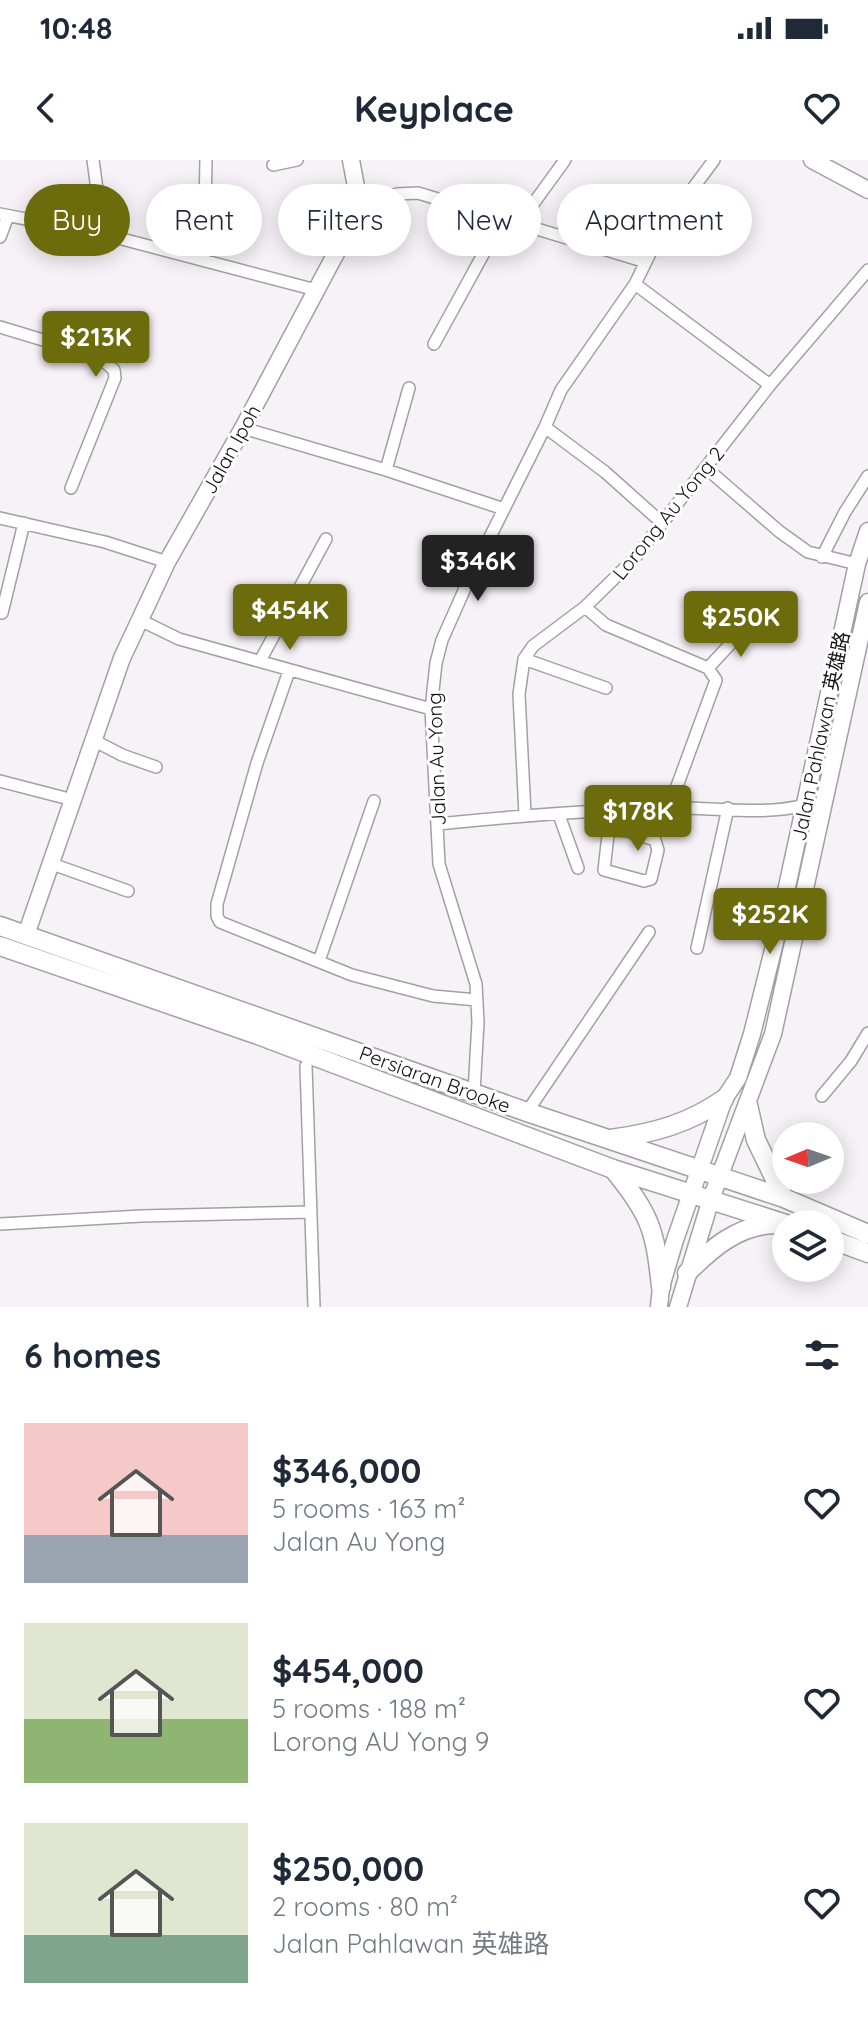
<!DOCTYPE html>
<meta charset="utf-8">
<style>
:root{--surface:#fff;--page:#f6f6f7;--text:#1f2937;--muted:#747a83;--accent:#6d6c0c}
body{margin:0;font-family:Quicksand,"Noto Sans SC",sans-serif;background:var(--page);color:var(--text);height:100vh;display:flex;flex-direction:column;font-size:30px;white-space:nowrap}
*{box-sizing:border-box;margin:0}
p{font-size:26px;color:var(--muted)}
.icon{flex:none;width:44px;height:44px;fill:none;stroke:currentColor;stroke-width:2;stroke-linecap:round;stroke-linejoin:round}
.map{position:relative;height:1147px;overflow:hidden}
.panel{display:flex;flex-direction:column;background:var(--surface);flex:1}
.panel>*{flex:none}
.hud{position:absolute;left:24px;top:24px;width:820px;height:72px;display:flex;gap:16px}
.needle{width:52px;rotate:268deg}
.buttons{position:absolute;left:772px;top:962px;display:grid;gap:16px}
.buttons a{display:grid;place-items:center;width:72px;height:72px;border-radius:50%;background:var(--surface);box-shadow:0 4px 20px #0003;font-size:40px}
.price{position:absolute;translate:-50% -68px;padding:0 18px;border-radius:8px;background:var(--accent);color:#fff;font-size:26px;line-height:52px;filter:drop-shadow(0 2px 4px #0008)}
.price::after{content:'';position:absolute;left:50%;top:48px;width:24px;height:18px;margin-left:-12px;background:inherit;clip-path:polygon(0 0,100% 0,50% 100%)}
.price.on{background:#222;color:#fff}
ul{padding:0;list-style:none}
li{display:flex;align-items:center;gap:24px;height:200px;padding:0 24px}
li span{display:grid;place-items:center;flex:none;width:224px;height:160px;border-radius:0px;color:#555}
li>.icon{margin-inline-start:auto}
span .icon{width:96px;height:96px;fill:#fffc;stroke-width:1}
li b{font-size:34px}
h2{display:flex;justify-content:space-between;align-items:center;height:96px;padding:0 24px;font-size:34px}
.pill{padding:0 28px;border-radius:36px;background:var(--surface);box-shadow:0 4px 20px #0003;font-size:28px;line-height:72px}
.pill.on{background:var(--accent);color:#fff}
.status{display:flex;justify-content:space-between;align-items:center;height:56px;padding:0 40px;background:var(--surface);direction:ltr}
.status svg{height:22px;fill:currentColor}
header{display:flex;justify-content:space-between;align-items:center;height:104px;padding:0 24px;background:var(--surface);font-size:36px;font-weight:700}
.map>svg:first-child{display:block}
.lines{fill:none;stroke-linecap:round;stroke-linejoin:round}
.street-casing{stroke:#a49fa5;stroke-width:14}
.secondary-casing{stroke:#a49fa5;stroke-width:19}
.primary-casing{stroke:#a49fa5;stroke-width:21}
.street{stroke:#fff;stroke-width:11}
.secondary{stroke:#fff;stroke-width:16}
.primary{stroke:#fff;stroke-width:18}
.labels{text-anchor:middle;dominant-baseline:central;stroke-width:6;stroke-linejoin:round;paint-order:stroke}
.street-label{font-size:20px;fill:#141215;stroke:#fff}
</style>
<div class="status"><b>10:48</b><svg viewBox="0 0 49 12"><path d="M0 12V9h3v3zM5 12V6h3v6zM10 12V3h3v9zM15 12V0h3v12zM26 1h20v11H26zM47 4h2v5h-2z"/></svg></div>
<header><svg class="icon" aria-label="back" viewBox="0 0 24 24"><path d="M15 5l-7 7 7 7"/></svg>Keyplace<svg class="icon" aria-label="heart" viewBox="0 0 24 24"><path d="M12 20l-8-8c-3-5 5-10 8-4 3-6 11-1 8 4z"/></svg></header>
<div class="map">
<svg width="868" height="1147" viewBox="0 0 868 1147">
<rect width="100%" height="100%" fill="#f7f1f8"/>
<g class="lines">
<defs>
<path id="street" d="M 93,0 L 103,74
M 273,5 L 297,0
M 360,48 L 397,34 L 418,33 L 646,102
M 0,54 L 103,74 L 316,130
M 520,62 L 565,0
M 0,77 L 8,56
M 204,101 L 206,0
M 635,124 L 770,225
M 0,167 L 99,197 L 114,210 L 115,218 L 71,328
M 434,184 L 503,58
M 545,267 L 605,312 L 661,362
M 243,268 L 386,310 L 504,349
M 706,308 L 780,372 L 808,392 L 857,404
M 386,310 L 409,228
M 0,358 L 105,382 L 167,402
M 822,397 L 845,352 L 868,316
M 585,447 L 606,465 L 708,508 L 716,520 L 669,648
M 2,453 L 24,363
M 140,460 L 179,479 L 431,549
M 524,499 L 606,528
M 260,501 L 326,379
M 708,508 L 747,466
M 289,511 L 257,603 L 217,744 L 217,756 L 220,762 L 352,815 L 433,836 L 477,840
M 95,581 L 122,595 L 156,607
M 0,621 L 73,640
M 525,655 L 519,534 L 524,499 L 533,486 L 585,447 L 634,399 L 770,225 L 868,110
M 559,655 L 578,708
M 438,664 C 515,656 593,650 671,648 C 715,647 763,656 805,645
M 613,670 L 627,671 L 655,680 L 658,690 L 651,719 L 644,721 L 604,710 L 608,675 L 613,670 L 613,651
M 52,704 L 128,731
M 697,788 L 728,648
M 319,801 L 374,641
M 306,906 L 314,1147
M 474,932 L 478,862 L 476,824 L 439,704 L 431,549 L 436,503 L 442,480 L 470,417 L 545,267 L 561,230 L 635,124 L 661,71 L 714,0
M 822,936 L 851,901 L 868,873
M 527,952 L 649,772
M 0,1064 L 141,1056 L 311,1052"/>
<path id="secondary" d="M 812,0 L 868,30
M 26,775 L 122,498 L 167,402 L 243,268 L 360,48 L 351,0
M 659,1147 L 661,1127 L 675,1080 L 724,939 L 738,918 L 752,874 L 775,782 L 857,404 L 868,371
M 678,1147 L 711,1039 L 773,874 L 868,442"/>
<path id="primary" d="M 0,766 L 527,952 L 784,1038 L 868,1074
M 0,786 L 258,875 L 613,1009 L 786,1064
M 748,945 L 756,980 L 784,1038
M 611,979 C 654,973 688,964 724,939
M 613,1009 C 650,1054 655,1069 661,1127
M 830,1079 L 868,1093
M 687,1113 C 712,1088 738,1065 775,1064"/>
</defs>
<use href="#street" class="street-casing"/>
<use href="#secondary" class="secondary-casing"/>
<use href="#primary" class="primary-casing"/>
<use href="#street" class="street"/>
<use href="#secondary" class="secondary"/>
<use href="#primary" class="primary"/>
</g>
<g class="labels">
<g class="street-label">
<text transform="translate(231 289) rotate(-61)">Jalan Ipoh</text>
<text transform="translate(668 353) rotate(-51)">Lorong Au Yong 2</text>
<text transform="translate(820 576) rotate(-78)">Jalan Pahlawan 英雄路</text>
<text transform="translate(436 599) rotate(-92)">Jalan Au Yong</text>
<text transform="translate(435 919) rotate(20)">Persiaran Brooke</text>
</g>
</g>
</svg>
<div class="buttons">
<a><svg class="needle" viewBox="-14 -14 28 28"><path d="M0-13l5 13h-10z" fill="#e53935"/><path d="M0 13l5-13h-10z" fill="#747a83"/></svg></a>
<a><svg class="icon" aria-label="layers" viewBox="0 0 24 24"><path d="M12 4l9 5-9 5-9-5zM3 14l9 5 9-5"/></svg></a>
</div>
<b class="price" style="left:96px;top:219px">$213K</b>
<b class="price on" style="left:478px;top:443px">$346K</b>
<b class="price" style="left:290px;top:492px">$454K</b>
<b class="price" style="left:741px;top:499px">$250K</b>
<b class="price" style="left:638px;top:693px">$178K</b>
<b class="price" style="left:770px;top:796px">$252K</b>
<div class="hud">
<a class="pill on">Buy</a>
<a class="pill">Rent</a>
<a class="pill">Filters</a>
<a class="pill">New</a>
<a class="pill">Apartment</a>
</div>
</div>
<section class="panel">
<h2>6 homes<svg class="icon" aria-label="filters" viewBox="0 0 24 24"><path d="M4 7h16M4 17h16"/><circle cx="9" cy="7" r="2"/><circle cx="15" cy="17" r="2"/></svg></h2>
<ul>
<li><span style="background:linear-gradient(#f6c9c9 70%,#9aa5b1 0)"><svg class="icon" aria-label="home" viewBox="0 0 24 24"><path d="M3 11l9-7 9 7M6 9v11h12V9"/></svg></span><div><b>$346,000</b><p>5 rooms · 163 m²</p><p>Jalan Au Yong</p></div><svg class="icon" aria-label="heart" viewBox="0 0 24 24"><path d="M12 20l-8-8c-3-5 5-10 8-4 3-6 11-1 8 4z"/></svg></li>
<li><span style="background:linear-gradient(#dfe7d0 60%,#8fb573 0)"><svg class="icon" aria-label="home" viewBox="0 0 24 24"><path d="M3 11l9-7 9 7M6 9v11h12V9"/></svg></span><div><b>$454,000</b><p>5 rooms · 188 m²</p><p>Lorong AU Yong 9</p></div><svg class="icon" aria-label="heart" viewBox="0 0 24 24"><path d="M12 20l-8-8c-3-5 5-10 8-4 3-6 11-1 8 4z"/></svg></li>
<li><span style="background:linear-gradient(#dfe7d0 70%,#7fa58c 0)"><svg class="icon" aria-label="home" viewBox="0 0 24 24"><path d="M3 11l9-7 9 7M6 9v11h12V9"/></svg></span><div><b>$250,000</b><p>2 rooms · 80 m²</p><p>Jalan Pahlawan 英雄路</p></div><svg class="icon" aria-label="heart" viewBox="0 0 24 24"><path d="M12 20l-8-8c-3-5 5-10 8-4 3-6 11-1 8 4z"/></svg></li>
</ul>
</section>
